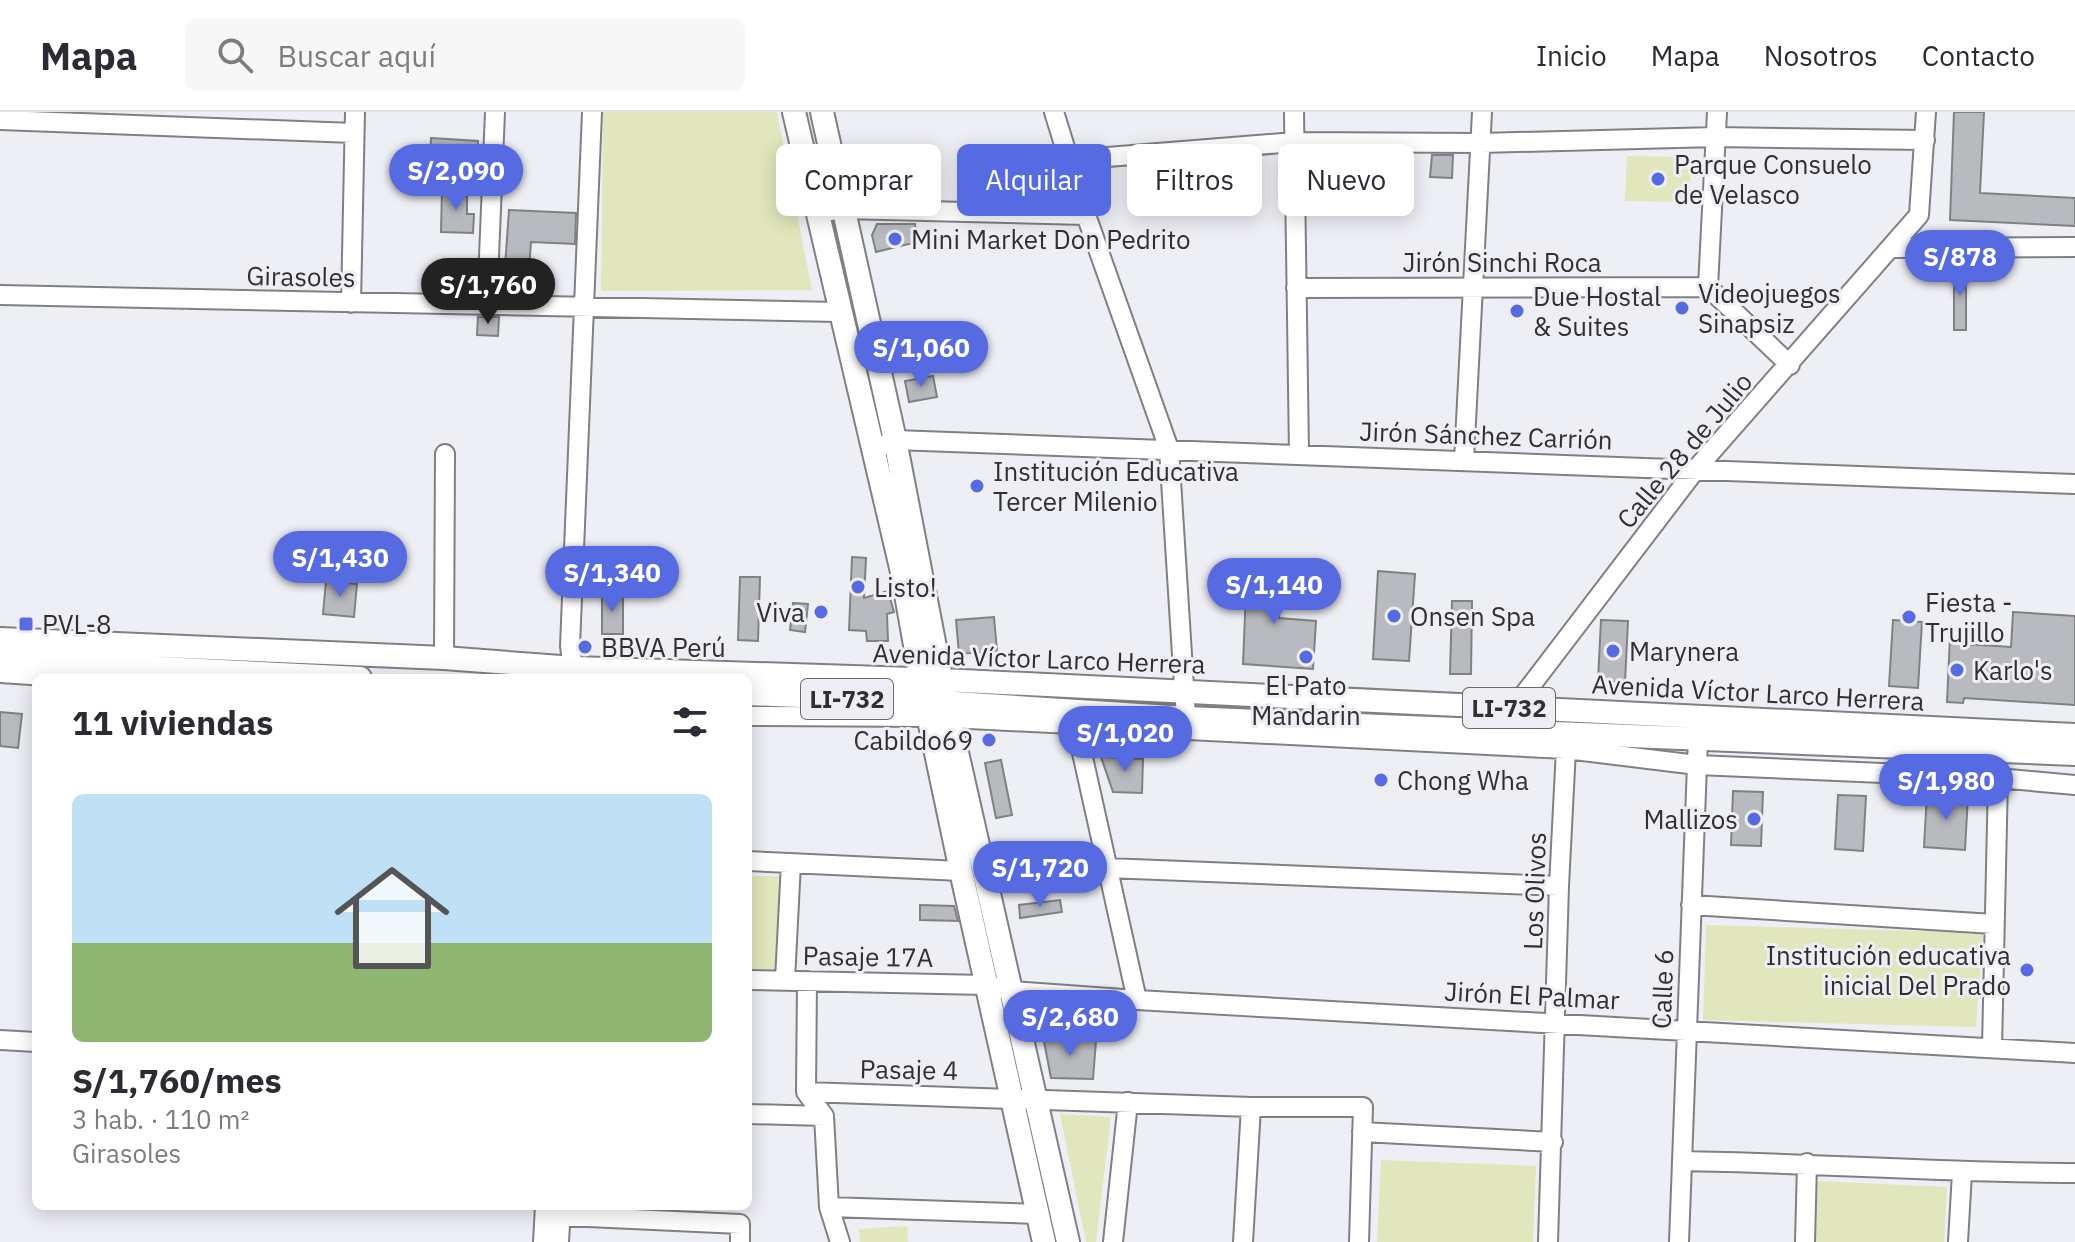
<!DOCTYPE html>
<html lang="es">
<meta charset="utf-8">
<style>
:root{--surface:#fff;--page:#f7f7f7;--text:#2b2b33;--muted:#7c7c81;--line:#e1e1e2;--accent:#566be1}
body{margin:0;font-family:"IBM Plex Sans",sans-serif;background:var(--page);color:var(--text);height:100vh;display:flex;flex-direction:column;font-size:30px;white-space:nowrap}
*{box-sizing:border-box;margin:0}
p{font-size:26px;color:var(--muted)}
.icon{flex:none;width:44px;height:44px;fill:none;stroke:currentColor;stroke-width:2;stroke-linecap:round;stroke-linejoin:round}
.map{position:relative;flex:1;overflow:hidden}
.drawer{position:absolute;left:32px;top:562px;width:720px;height:536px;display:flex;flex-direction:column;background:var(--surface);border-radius:12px;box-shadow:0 4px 20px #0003}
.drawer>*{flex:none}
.top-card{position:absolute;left:776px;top:32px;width:760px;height:72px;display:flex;gap:16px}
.price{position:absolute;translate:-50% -68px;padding:0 18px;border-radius:28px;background:var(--accent);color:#fff;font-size:26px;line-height:52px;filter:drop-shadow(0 2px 4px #0008)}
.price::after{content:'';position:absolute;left:50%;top:48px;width:24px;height:18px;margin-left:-12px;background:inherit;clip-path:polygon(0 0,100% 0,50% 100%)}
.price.on{background:#222;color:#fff}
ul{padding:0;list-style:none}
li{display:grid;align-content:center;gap:16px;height:424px;padding:0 40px}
li span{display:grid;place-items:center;height:248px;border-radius:12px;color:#555}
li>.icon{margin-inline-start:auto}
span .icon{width:144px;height:144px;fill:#fffc;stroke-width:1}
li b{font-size:34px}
h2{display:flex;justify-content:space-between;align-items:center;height:96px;padding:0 40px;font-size:34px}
.pill{padding:0 28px;border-radius:12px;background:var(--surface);box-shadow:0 4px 20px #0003;font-size:28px;line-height:72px}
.pill.on{background:var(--accent);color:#fff}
header{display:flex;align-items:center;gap:48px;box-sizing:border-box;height:112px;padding:0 40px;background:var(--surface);border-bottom:2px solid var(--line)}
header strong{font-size:38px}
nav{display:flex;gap:44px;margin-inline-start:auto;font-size:28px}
.search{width:560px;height:72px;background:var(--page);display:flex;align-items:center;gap:20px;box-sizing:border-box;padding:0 28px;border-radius:12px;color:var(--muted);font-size:30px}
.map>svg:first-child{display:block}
.green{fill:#e2e6bc}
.building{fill:#b8babf;stroke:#7f8185;stroke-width:2}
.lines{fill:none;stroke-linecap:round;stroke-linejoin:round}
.minor-casing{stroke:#7f8085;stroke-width:22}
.major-casing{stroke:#7f8085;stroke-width:26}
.minor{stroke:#fff;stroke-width:18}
.major{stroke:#fff;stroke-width:22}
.poi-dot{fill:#566be1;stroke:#eeeff5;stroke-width:3}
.labels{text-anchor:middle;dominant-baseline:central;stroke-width:6;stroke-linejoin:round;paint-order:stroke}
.shield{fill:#eeeff5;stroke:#69696c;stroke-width:2}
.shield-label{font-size:24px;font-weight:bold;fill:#303032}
.poi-label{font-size:26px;fill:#303032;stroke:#eeeff5;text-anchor:start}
.street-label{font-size:26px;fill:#303032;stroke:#eeeff5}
</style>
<header>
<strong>Mapa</strong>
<div class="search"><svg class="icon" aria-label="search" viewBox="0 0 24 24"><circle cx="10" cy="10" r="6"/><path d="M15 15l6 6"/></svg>Buscar aquí</div>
<nav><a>Inicio</a><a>Mapa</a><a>Nosotros</a><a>Contacto</a></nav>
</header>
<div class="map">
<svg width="2075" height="1130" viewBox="0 0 2075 1130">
<rect width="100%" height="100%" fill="#eeeff5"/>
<path class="green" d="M 603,0 L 777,0 L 812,178 L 601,179 Z
M 1627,44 L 1692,45 L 1689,90 L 1625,89 Z
M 748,764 L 780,764 L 778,858 L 748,857 Z
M 1706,813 L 1983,821 L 1976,915 L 1703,908 Z
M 1060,1002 L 1111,1005 L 1096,1130 L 1086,1130 Z
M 1381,1048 L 1536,1054 L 1533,1130 L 1377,1130 Z
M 1817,1069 L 1947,1075 L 1944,1130 L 1815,1130 Z
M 907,1114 L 908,1130 L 860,1130 L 859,1117 Z"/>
<path class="building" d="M 1954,0 L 1984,0 L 1980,81 L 2075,86 L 2075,114 L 1950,108 Z
M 431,26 L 478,29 L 477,47 L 430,44 Z
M 1432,43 L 1453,43 L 1452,66 L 1430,65 Z
M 1386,45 L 1407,45 L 1406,76 L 1386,76 Z
M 442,77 L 467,77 L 467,102 L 474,102 L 473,121 L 441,120 Z
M 509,98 L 576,101 L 575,132 L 531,130 L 528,171 L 504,169 Z
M 877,112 L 915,112 L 917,130 L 876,140 L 872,123 Z
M 1954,154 L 1966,154 L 1966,218 L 1954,218 Z
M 478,205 L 499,205 L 498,224 L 477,223 Z
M 933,264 L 937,285 L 909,290 L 905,269 Z
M 852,445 L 866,446 L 864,486 L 888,479 L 894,500 L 887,502 L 888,529 L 867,529 L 866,519 L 849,518 Z
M 1247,455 L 1282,456 L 1279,506 L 1316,509 L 1313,557 L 1243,552 Z
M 1378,459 L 1415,462 L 1409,549 L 1373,547 Z
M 740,465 L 760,465 L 758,529 L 738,528 Z
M 326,469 L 357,472 L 354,505 L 323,502 Z
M 602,481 L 623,482 L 623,522 L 602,522 Z
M 1452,489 L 1472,489 L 1471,562 L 1450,562 Z
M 793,491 L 808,492 L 805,520 L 790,518 Z
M 2013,500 L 2075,504 L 2075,593 L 1964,586 L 1963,591 L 1947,590 L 1950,525 L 1966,525 L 1966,532 L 2011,535 Z
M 994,505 L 997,539 L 959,542 L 956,508 Z
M 1601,508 L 1628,509 L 1625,570 L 1598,569 Z
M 1893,508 L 1922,510 L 1918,576 L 1889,574 Z
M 0,600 L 22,602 L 18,636 L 0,634 Z
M 1101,645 L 1143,647 L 1142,681 L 1113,680 Z
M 1001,648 L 1012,703 L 996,706 L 985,651 Z
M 1733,679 L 1763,680 L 1761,734 L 1731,733 Z
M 1927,681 L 1968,684 L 1965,738 L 1924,735 Z
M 1838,683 L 1866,684 L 1863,739 L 1835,737 Z
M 1060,788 L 1062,800 L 1020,806 L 1019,793 Z
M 920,793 L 954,794 L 958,809 L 920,808 Z
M 1043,924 L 1096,929 L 1093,967 L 1051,966 Z"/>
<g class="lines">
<defs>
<path id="minor" d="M 1054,0 L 1086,103 L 1169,337 L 1186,606
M 1294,0 L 1299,342
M 0,8 L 354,21
M 1070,48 L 1295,30 L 1481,31 L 1716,25 L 1925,28
M 817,101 L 843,97 L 1086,103
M 1892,136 L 2075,135
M 1708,175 L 1717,0
M 1708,175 L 1790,253
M 1296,176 L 1708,175
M 0,183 L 840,200
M 351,191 L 355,0
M 487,193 L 495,0
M 884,333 L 895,328 L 2075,372
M 1464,348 L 1482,0
M 444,546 L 445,342
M 0,561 L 75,566
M 574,566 L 570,534 L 592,0
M 748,604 L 930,605 L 1566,637 L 1697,653 L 1998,666 L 2075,673
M 1513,604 L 1513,597 L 1696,357 L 1919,103 L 1926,0
M 1076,614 L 1137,888
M 748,749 L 961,759
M 1107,756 L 1559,774
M 1691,793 L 1994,812
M 748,868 L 986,873 L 1013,879 L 1137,888 L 2075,941
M 785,868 L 791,751
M 807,869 L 806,980 L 824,1004 L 829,1095 L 840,1130
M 0,928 L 36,930
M 1992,936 L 1998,666
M 806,980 L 1251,995 L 1363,995 L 1359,1130
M 748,1002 L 824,1004
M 1362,1020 L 1553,1030
M 1682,1049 C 1813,1051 1944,1061 2075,1061
M 829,1095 L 1038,1102
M 545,1103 L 740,1112 L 740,1130
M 543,1130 L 545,1094
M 559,1130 L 561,1094
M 1113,1130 L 1128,990
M 1243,1130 L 1251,995
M 1548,1130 L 1559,774 L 1566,637 L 1565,625
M 1679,1130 L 1698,626
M 1805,1130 L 1807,1051
M 1958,1130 L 1962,1061"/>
<path id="major" d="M 794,0 L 902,460 L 925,589 L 961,759 L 1044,1130
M 822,0 L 895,328 L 946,592 L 1068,1130
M 0,527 L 444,546 L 574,556 L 943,568 L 2075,623
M 0,548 L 360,566
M 748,582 L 925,589 L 1186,606 L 2075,642"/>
</defs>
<use href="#minor" class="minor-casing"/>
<use href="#major" class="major-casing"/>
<use href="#minor" class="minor"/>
<use href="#major" class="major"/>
</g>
<g class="poi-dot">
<circle cx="1658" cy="67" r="8"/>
<circle cx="895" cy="127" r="8"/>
<circle cx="1682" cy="196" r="8"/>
<circle cx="1517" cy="199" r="8"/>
<circle cx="977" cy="374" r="8"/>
<circle cx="858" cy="475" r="8"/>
<circle cx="821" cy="500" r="8"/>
<circle cx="1394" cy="504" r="8"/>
<circle cx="1909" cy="505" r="8"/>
<rect x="18" y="504" width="16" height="16" rx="4"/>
<circle cx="585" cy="535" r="8"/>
<circle cx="1613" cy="539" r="8"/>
<circle cx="1306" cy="545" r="8"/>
<circle cx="1957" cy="558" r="8"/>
<circle cx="989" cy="628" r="8"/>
<circle cx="1381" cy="668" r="8"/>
<circle cx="1754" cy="707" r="8"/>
<circle cx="2027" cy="858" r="8"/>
</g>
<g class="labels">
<g class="shield">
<rect x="801" y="567" width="92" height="40" rx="6"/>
<rect x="1463" y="576" width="92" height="40" rx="6"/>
</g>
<g class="shield-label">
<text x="847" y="587">LI-732</text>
<text x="1509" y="596">LI-732</text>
</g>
<g class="poi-label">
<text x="1674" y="52">Parque Consuelo<tspan x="1674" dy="30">de Velasco</tspan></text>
<text x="911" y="127">Mini Market Don Pedrito</text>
<text x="1698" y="181">Videojuegos<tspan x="1698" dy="30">Sinapsiz</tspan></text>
<text x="1533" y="184">Due Hostal<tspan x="1533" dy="30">&amp; Suites</tspan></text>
<text x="993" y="359">Institución Educativa<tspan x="993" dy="30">Tercer Milenio</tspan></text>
<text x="874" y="475">Listo!</text>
<text x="1925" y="490">Fiesta -<tspan x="1925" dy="30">Trujillo</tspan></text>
<text x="805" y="500" text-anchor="end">Viva</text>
<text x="1410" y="504">Onsen Spa</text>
<text x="42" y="512">PVL-8</text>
<text x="601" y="535">BBVA Perú</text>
<text x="1629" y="539">Marynera</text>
<text x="1973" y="558">Karlo's</text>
<text x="1306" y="573" text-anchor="middle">El Pato<tspan x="1306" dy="30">Mandarin</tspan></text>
<text x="973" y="628" text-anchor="end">Cabildo69</text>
<text x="1397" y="668">Chong Wha</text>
<text x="1738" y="707" text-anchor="end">Mallizos</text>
<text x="2011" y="843" text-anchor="end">Institución educativa<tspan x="2011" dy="30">inicial Del Prado</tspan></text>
</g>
<g class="street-label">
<text x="1502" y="150">Jirón Sinchi Roca</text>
<text transform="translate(301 164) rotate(1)">Girasoles</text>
<text transform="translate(1486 323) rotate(2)">Jirón Sánchez Carrión</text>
<text transform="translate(1684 338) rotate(-50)">Calle 28 de Julio</text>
<text transform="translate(1039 546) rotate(2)">Avenida Víctor Larco Herrera</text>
<text transform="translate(1758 580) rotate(3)">Avenida Víctor Larco Herrera</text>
<text transform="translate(1534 779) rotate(-88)">Los Olivos</text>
<text transform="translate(868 844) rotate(1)">Pasaje 17A</text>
<text transform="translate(1662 877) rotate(-88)">Calle 6</text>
<text transform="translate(1532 883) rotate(3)">Jirón El Palmar</text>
<text transform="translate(909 957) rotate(1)">Pasaje 4</text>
</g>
</g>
</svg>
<b class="price" style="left:456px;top:100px">S/2,090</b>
<b class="price" style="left:1960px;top:186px">S/878</b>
<b class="price on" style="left:488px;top:214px">S/1,760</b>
<b class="price" style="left:921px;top:277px">S/1,060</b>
<b class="price" style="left:340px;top:487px">S/1,430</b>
<b class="price" style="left:612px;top:502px">S/1,340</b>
<b class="price" style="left:1274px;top:514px">S/1,140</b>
<b class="price" style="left:1125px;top:662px">S/1,020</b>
<b class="price" style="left:1946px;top:710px">S/1,980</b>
<b class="price" style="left:1040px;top:797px">S/1,720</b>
<b class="price" style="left:1070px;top:946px">S/2,680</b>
<div class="top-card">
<a class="pill">Comprar</a>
<a class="pill on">Alquilar</a>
<a class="pill">Filtros</a>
<a class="pill">Nuevo</a>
</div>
<section class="drawer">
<h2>11 viviendas<svg class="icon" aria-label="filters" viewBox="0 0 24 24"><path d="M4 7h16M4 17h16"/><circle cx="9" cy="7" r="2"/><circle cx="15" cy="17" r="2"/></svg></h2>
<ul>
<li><span style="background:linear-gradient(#bfe0f5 60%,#8fb573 0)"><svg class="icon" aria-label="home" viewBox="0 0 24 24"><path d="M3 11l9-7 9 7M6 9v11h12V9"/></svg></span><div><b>S/1,760/mes</b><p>3 hab. · 110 m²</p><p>Girasoles</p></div></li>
</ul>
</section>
</div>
